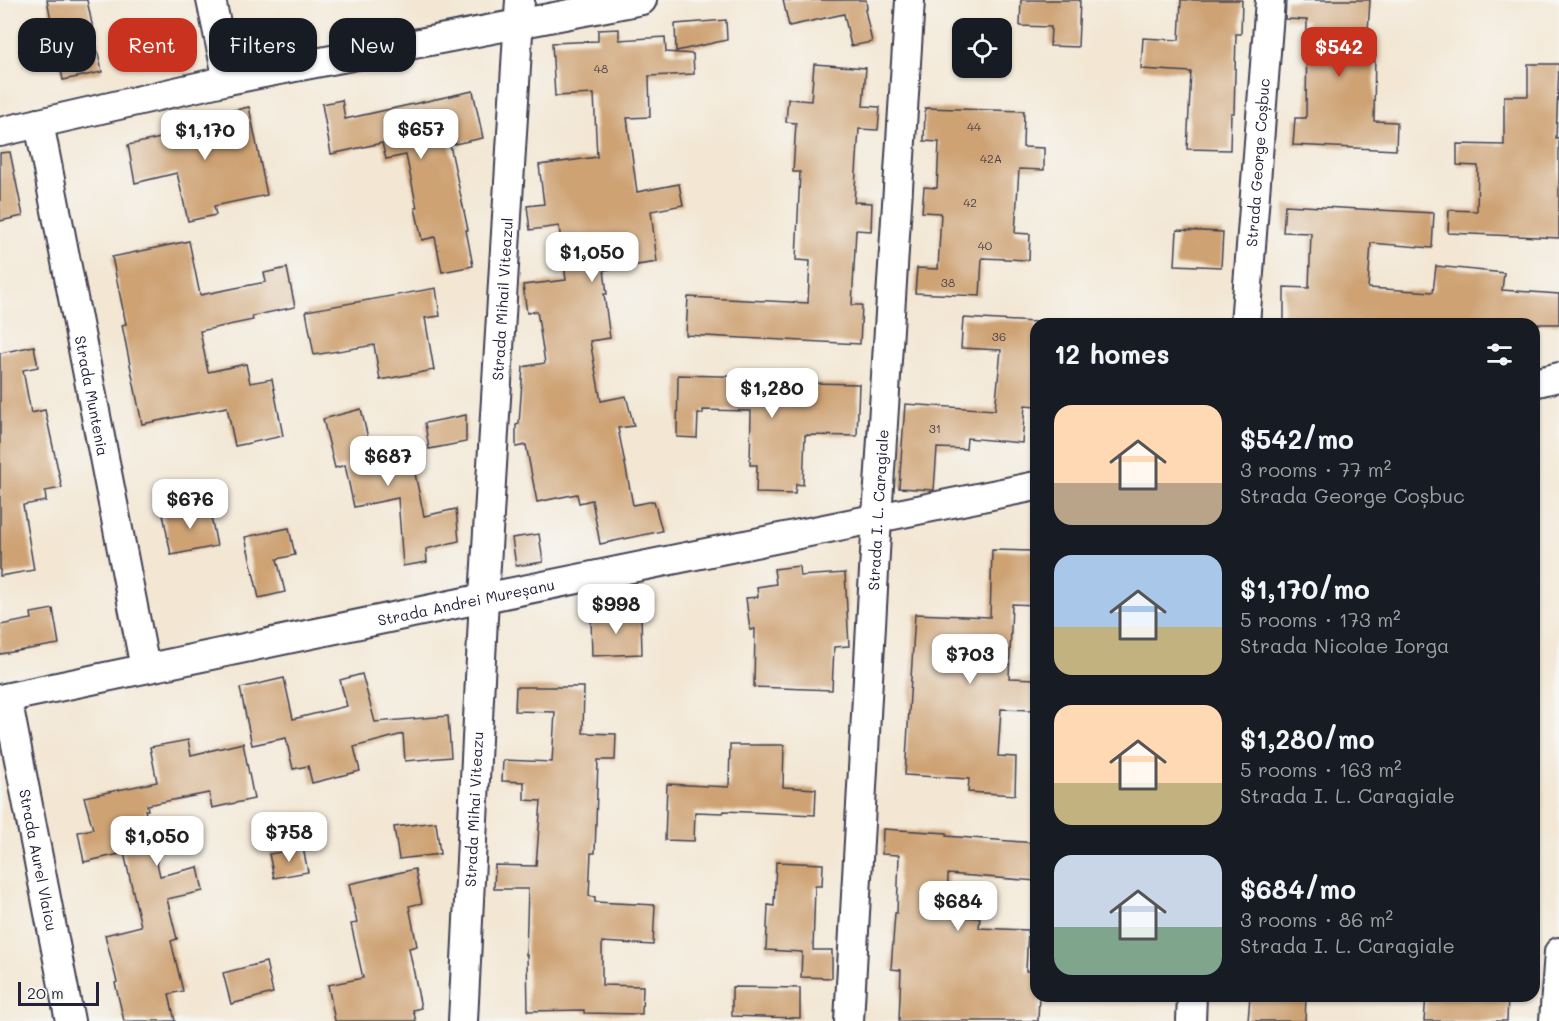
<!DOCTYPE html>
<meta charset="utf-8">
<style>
:root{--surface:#171b24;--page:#242831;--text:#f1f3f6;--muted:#9ea1a6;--accent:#c8321e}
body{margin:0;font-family:Mali,sans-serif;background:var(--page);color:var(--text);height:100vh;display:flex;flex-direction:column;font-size:22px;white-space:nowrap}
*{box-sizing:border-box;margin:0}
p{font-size:20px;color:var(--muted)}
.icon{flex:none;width:33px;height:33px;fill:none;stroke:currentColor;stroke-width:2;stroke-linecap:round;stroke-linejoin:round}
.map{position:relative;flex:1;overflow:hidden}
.details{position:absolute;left:1030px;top:318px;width:510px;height:684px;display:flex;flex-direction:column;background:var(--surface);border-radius:18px;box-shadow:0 2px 4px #0004}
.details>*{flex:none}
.top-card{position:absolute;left:18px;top:18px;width:570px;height:54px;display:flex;gap:12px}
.controls{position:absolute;left:952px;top:18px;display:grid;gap:12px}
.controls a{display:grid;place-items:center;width:60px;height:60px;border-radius:12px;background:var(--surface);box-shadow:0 2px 4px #0004;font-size:30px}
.scale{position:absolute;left:18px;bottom:15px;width:81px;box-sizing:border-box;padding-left:6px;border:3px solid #22223b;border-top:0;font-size:16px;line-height:21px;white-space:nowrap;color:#22223b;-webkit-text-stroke:4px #f6f6f2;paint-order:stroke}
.price{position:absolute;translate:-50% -51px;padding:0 14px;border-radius:12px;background:#fff;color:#222;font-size:20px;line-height:39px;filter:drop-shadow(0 2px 3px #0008)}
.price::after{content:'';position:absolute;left:50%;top:36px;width:18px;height:14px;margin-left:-9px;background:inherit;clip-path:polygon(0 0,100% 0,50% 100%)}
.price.current{background:var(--accent);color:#fff}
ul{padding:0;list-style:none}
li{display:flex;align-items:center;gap:18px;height:150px;padding:0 24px}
li span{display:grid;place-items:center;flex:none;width:168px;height:120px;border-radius:18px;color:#555}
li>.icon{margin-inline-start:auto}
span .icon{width:72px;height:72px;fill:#fffc;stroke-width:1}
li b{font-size:26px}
h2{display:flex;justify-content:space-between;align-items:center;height:72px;padding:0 24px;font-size:26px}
.tag{padding:0 21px;border-radius:18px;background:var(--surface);box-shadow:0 2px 4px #0004;font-size:21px;line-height:54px}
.tag.current{background:var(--accent);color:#fff}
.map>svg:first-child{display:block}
.building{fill:#cea273}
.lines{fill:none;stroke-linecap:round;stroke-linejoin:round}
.minor-casing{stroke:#414052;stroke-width:32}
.minor{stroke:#fff;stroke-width:28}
.labels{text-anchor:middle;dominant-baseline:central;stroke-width:5;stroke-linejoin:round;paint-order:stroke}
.number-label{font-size:12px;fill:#4d4249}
.street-label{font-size:15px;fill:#22223b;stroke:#f6f6f2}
</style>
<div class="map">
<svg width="1559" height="1021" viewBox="0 0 1559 1021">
<rect width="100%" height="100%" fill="#f6f6f2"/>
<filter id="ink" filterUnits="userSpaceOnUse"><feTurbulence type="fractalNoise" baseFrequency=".0167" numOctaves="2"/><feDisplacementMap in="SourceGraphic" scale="12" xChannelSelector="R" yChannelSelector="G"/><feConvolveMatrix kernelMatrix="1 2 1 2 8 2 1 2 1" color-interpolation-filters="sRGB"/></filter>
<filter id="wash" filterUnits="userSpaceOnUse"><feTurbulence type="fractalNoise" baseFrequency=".008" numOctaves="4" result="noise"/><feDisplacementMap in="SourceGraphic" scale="24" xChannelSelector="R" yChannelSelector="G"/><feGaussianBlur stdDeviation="1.35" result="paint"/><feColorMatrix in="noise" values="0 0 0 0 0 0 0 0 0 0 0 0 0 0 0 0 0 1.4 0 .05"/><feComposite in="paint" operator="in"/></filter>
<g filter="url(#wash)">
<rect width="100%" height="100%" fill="#f3e7d4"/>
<g id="blocks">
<path class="building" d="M 47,0 L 87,0 L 102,72 L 63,80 Z
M 783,0 L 866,0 L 867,9 L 865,10 L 872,42 L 851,46 L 844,14 L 789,26 Z
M 1021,0 L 1080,0 L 1078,47 L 1050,46 L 1051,27 L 1020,26 Z
M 1181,0 L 1242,0 L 1241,34 L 1236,34 L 1234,113 L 1231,113 L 1230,150 L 1187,149 L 1191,72 L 1141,69 L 1143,38 L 1179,40 Z
M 1286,0 L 1370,0 L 1367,48 L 1375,48 L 1374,121 L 1397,122 L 1396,150 L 1293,145 L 1295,118 L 1306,118 L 1307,20 L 1285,19 Z
M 726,20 L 727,40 L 676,51 L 675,24 Z
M 619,29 L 619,40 L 665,37 L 666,52 L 693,54 L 694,74 L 649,76 L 650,117 L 627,118 L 637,192 L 679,184 L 683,205 L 651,211 L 657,262 L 604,270 L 607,294 L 604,294 L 610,338 L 590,341 L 601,401 L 626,396 L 634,426 L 618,428 L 633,505 L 654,501 L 662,531 L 600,544 L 592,500 L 579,503 L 577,494 L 537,502 L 526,445 L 516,447 L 516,425 L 519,424 L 523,367 L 545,363 L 537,311 L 527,313 L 523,285 L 566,280 L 559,226 L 530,230 L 527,206 L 544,204 L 539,165 L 597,157 L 594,94 L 555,96 L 552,43 L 598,41 L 598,30 Z
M 814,64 L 866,68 L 863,106 L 880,107 L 878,130 L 859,129 L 854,202 L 872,203 L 871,231 L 856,230 L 852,305 L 862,305 L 860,344 L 686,335 L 688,297 L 808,303 L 810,261 L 796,260 L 800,172 L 793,172 L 796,123 L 786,122 L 788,99 L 811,101 Z
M 1528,64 L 1559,64 L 1556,138 L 1559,138 L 1559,238 L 1448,233 L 1449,210 L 1477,211 L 1478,166 L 1457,165 L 1457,144 L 1504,145 L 1504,96 L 1528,96 Z
M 473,91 L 483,138 L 450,145 L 468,230 L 466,230 L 473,266 L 442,272 L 435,237 L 422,240 L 415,208 L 417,208 L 406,155 L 386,159 L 382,143 L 331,154 L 322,104 L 342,100 L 345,119 Z
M 249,107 L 267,195 L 214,206 L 216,215 L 188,221 L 177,173 L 135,183 L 128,145 L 170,136 L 167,122 L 199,114 L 200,118 Z
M 925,108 L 1024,111 L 1023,147 L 1044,148 L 1044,170 L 1019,169 L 1015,233 L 1030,234 L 1029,260 L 982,258 L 980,296 L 915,293 L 917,268 L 938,269 L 941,213 L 922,212 L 924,187 L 937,188 L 939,142 L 924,141 Z
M 10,152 L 23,216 L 0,221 L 0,153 Z
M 1285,205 L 1434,213 L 1432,248 L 1371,243 L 1368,288 L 1433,292 L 1436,266 L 1504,273 L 1502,290 L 1559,294 L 1559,324 L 1284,324 L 1284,287 L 1309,288 L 1311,233 L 1283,232 Z
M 1177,230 L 1223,232 L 1221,267 L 1175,265 Z
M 189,241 L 200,295 L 266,282 L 264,273 L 287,268 L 295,307 L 252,316 L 253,320 L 200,331 L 208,372 L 246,364 L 250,383 L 272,379 L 283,436 L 235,446 L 227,407 L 142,424 L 122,325 L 126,324 L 112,257 Z
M 436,288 L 440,316 L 425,318 L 434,370 L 380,380 L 374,345 L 314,355 L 306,311 Z
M 963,318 L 1036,322 L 1036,406 L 1025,405 L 1022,443 L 967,438 L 966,449 L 937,448 L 934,490 L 899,488 L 905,404 L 995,410 L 1001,350 L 961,348 Z
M 34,346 L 38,367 L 23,370 L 31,413 L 45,410 L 62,488 L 45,491 L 46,501 L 23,505 L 34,570 L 0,576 L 0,353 Z
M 678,375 L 809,378 L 809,383 L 859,384 L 857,436 L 805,435 L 803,485 L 796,484 L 795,494 L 756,493 L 757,465 L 750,465 L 751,411 L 703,410 L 703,414 L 698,414 L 697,438 L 677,437 Z
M 361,409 L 374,463 L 411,455 L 424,516 L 456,509 L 459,541 L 426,549 L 427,562 L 403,566 L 398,498 L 354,507 L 345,465 L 335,468 L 323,419 Z
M 466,415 L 466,442 L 429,449 L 425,423 Z
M 209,506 L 217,546 L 171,555 L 163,514 Z
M 289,528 L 295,555 L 277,559 L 285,592 L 259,598 L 245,537 Z
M 539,534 L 543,562 L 516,566 L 512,538 Z
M 992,550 L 1036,551 L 1036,605 L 1012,604 L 1009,678 L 1036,679 L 1036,710 L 1001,709 L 998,756 L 1016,757 L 1015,795 L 968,792 L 969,779 L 905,775 L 915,614 L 990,617 Z
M 799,566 L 800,576 L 845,573 L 849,646 L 834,647 L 832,690 L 754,687 L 755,629 L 750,630 L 746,598 L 758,597 L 757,587 L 776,584 L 774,569 Z
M 53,609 L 59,644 L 0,654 L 0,625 L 32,619 L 31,613 Z
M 641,614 L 642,654 L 592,656 L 591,616 Z
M 362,674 L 375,722 L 448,716 L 451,757 L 405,761 L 403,734 L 354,747 L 360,771 L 312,783 L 308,766 L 293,769 L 286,738 L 252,745 L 240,688 L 284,678 L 293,719 L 347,706 L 340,680 Z
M 516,687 L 584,687 L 583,733 L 616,734 L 615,760 L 598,760 L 595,853 L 591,853 L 589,896 L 595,897 L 595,902 L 655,905 L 653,945 L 602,942 L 602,985 L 643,986 L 642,1014 L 584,1013 L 584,1010 L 528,1011 L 527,955 L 526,955 L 528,889 L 494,889 L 495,865 L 536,866 L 541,801 L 524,800 L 524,782 L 502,781 L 503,760 L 552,762 L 555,712 L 515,711 Z
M 188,740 L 191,755 L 243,743 L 254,799 L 212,808 L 209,793 L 147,805 L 148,810 L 145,810 L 160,876 L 198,867 L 203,891 L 167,899 L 177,939 L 171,941 L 183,991 L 169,994 L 175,1021 L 124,1021 L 115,983 L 117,982 L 105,935 L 141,926 L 124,853 L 84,862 L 78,832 L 93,829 L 84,797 L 157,782 L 150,747 Z
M 730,745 L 784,745 L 783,787 L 816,789 L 815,815 L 724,811 L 723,813 L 695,812 L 694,841 L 665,840 L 667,784 L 729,787 Z
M 436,822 L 440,854 L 399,859 L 394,827 Z
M 883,829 L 947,833 L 946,836 L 1036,843 L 1036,881 L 948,874 L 947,916 L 980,918 L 979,928 L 1028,930 L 1026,971 L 1036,971 L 1036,996 L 1039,996 L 1038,1021 L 899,1021 L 901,970 L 891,969 L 895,913 L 897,913 L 899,855 L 882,854 Z
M 303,848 L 308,872 L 274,878 L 269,854 Z
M 776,862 L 823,864 L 822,886 L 815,886 L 813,950 L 832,950 L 832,978 L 801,977 L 802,952 L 766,950 L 768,905 L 774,906 Z
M 415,869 L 422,903 L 409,906 L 417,946 L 409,948 L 421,1008 L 413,1010 L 416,1021 L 335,1021 L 328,985 L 363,978 L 351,924 L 357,923 L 349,884 Z
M 266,962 L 273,993 L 231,1004 L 223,973 Z
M 732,987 L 800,988 L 800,1018 L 732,1016 Z
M 1250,996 L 1306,996 L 1305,1021 L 1248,1021 Z
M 1426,996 L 1508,996 L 1507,1021 L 1424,1021 Z"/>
</g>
</g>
<g filter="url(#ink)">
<use href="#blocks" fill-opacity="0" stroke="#414052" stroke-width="1.5"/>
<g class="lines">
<defs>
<g id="minor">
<path d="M 211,0 L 228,80"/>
<path id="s1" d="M 39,123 L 145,668"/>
<path d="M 0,132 L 228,80 L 642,0"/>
<path id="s2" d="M 1245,324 L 1270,0"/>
<path d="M 1534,383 L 1559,377"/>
<path id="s3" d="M 7,698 L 70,1021"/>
<path id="s4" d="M 0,699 L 484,598 L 1036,486"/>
<path id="s5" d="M 463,1021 L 484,598 L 520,0"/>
<path id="s6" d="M 849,1021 L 877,517 L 910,0"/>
<path d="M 1191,1021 L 1192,996"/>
<path d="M 1554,1021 L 1559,952"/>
</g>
</defs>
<use href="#minor" class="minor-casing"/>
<use href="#minor" class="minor"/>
</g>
</g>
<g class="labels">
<g class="number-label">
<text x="601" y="68">48</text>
<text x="974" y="126">44</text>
<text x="991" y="158">42A</text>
<text x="970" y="202">42</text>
<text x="985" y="245">40</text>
<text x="948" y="282">38</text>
<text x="999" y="336">36</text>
<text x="935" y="428">31</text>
</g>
<g class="street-label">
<text stroke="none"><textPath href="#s2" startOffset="162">Strada George Coșbuc</textPath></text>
<text stroke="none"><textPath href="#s5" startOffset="723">Strada Mihail Viteazul</textPath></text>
<text stroke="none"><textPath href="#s1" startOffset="278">Strada Muntenia</textPath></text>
<text stroke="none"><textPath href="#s6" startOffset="512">Strada I. L. Caragiale</textPath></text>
<text stroke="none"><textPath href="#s4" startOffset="476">Strada Andrei Mureșanu</textPath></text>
<text stroke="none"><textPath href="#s5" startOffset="212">Strada Mihai Viteazu</textPath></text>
<text stroke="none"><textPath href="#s3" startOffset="165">Strada Aurel Vlaicu</textPath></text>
</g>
</g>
</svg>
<div class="controls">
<a><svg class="icon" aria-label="locate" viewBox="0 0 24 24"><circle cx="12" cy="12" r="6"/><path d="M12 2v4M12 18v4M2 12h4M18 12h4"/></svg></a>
</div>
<div class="scale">20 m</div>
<b class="price current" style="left:1339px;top:78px">$542</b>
<b class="price" style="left:421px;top:160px">$657</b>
<b class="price" style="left:205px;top:161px">$1,170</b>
<b class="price" style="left:592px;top:283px">$1,050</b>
<b class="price" style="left:772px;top:419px">$1,280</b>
<b class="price" style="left:388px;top:487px">$687</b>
<b class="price" style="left:190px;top:530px">$676</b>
<b class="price" style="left:616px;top:635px">$998</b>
<b class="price" style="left:970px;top:685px">$703</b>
<b class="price" style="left:289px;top:863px">$758</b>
<b class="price" style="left:157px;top:867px">$1,050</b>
<b class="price" style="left:958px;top:932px">$684</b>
<div class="top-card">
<a class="tag">Buy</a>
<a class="tag current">Rent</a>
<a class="tag">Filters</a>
<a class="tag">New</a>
</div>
<section class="details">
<h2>12 homes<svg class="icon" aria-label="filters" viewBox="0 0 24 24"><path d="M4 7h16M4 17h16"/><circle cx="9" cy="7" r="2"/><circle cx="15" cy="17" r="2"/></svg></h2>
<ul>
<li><span style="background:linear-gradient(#ffd9b3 65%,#b9a48a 0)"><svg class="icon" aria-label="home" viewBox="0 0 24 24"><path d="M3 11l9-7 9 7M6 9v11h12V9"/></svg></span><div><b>$542/mo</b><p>3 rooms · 77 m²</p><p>Strada George Coșbuc</p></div></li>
<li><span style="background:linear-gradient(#a9c7e8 60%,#c2b280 0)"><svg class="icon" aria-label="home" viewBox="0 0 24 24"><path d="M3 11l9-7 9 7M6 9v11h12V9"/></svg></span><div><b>$1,170/mo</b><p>5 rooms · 173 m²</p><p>Strada Nicolae Iorga</p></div></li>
<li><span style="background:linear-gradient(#ffd9b3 65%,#c2b280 0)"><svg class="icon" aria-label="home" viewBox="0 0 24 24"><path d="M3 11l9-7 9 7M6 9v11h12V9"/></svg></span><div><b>$1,280/mo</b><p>5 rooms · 163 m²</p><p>Strada I. L. Caragiale</p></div></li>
<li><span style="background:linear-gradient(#c9d6e8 60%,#7fa58c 0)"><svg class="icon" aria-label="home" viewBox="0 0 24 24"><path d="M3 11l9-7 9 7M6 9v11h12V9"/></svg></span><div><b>$684/mo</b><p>3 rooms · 86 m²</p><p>Strada I. L. Caragiale</p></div></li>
</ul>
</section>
</div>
